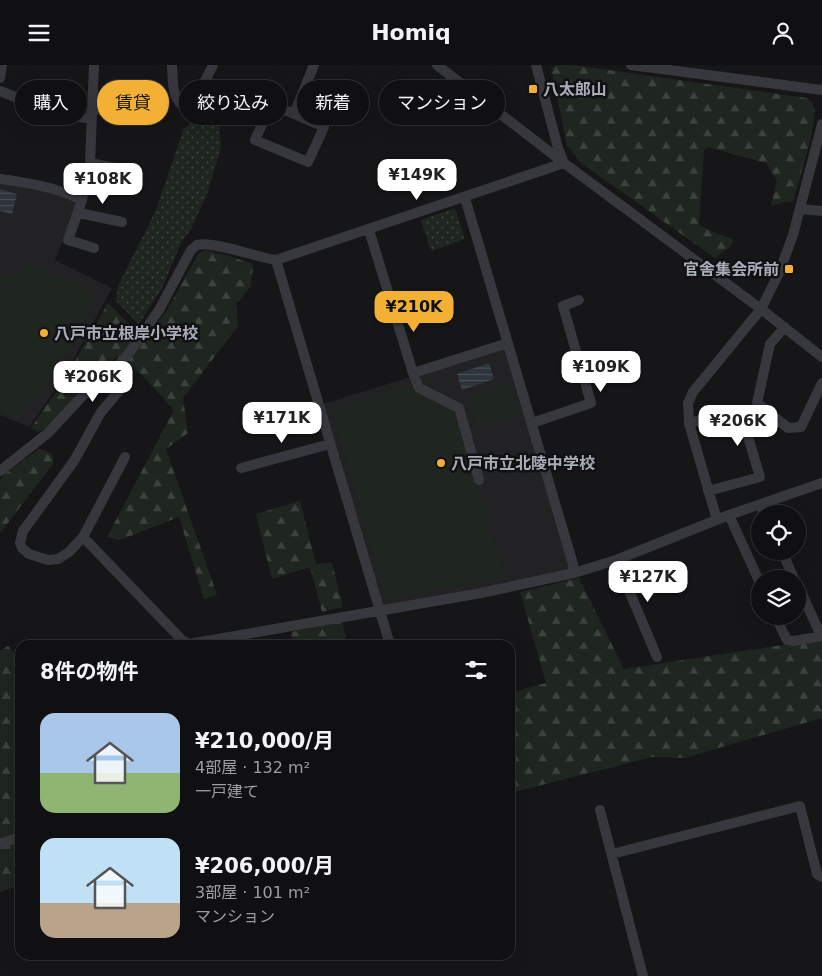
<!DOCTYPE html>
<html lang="ja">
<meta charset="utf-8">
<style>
:root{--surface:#101012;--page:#1e1e20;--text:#f1f3f6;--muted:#9c9d9f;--line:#303032;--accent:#f2b134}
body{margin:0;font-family:"DejaVu Sans","Noto Sans JP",sans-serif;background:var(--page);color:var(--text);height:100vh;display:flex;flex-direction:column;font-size:19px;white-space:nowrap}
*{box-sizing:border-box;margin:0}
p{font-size:16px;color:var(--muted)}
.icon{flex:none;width:28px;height:28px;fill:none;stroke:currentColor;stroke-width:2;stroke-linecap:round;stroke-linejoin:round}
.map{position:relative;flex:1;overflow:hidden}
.details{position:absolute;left:15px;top:575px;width:500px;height:320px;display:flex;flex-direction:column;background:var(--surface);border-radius:15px;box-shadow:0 5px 20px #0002,0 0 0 1px var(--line)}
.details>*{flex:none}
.hud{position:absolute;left:15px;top:15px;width:500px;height:45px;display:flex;gap:10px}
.buttons{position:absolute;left:751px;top:440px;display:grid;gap:10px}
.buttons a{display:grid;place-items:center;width:55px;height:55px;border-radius:50%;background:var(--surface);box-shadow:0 5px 20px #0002,0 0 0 1px var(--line);font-size:25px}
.price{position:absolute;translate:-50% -42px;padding:0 11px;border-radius:10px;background:#fff;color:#222;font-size:16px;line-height:32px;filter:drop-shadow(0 1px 2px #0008)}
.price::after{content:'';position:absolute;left:50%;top:30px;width:15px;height:11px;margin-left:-8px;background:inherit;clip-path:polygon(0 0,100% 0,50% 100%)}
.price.on{background:var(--accent);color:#111}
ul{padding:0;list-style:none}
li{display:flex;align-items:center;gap:15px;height:125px;padding:0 25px}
li span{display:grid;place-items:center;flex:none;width:140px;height:100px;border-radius:15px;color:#555}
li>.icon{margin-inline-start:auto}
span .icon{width:60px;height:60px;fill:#fffc;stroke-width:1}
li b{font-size:21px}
h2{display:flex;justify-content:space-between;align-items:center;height:60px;padding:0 25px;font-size:21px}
.chip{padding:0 18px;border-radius:22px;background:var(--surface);box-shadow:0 5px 20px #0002,0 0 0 1px var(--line);font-size:18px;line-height:45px}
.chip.on{background:var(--accent);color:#111}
header{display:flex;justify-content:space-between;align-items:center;height:65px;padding:0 25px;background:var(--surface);font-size:22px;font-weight:600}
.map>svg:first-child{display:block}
.built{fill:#222225}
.green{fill:url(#green-dots)}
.forest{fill:url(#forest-firs)}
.pitch{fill:#1e261f}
.water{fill:url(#water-rules)}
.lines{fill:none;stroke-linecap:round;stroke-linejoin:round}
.minor{stroke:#37383d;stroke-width:10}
.poi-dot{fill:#f2b134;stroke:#111113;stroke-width:2}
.labels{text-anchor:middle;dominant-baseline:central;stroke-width:5;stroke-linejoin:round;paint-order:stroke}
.poi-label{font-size:16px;font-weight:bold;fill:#a8adb8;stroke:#111113;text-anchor:start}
</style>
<header><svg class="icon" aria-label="menu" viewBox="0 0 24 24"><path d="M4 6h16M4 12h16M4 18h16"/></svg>Homiq<svg class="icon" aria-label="person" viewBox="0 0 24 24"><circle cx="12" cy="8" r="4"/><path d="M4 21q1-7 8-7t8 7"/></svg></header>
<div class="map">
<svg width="822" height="911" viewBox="0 0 822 911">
<defs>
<pattern id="green-dots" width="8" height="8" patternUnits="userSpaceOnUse" patternTransform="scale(1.25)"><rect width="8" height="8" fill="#1e261f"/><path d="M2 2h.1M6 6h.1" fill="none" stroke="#3c433d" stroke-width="1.8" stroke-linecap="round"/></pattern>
<pattern id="forest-firs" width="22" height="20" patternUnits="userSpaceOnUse" patternTransform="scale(1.25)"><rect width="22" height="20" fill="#1e261f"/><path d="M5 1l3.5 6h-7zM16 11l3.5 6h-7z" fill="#3c433d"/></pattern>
<pattern id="water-rules" width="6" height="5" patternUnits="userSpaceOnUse" patternTransform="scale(1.25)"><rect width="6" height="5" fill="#2c353c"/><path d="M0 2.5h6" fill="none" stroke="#485056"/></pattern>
</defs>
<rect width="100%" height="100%" fill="#161618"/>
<path class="built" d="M 0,118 L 41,124 L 67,131 L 77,140 L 55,195 L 112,223 L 64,312 L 29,362 L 0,350 Z
M 503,283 L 507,285 L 571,507 L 385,542 L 382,540 L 323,339 Z"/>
<path class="green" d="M 213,14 L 221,20 L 223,30 L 219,49 L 221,83 L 207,129 L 190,166 L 182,176 L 162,223 L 139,259 L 116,236 L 118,221 L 156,145 L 184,63 L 199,53 Z
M 455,143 L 465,174 L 431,186 L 421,155 Z"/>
<path class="forest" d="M 557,0 L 573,0 L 807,33 C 810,36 813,37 814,42 C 818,59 798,117 793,137 L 784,137 L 771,141 L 777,116 L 766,98 L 707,82 L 704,86 L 699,159 L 708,165 L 733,174 L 731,181 L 715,193 L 581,98 L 567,80 L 553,12 L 551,3 Z
M 204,185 L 226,190 L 253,199 L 251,221 L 236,240 L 238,261 L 183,333 L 188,368 L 166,384 L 217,530 L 204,534 L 179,452 L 120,475 L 107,472 L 174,345 L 140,308 L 118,291 L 86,321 L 50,361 L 38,367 L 31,363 L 66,312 L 108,238 L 129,259 L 146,272 L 166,247 L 198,189 Z
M 39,384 L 47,386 L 53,391 L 53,399 L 0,468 L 0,415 L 5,409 Z
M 300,436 L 316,499 L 332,498 L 343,542 L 322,547 L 310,502 L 272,514 L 256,449 Z
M 579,513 L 624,604 L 822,574 L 822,653 L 684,693 L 652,692 L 510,728 L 510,628 L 546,618 L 520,527 Z
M 342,556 L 348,580 L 293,580 L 291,567 Z
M 8,581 L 20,594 L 20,820 L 0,827 L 0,586 Z"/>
<path class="pitch" d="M 23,199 L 88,223 L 93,233 L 58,301 L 19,354 L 0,346 L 0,213 L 3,207 L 16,213 Z
M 511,318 L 520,350 L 477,362 L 469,330 Z
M 413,319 L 449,341 L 454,347 L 505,512 L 386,535 L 332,344 Z"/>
<path class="water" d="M 0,124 L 17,129 L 12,149 L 0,146 Z
M 489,298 L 494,314 L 462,325 L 457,309 Z"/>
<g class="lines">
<path class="minor" d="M 94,0 L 90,98 L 82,135 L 68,175 L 94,183
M 172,0 C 173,15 171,36 187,43 L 191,42 L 194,38 L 213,0
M 437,0 L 564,98
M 536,0 L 558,83 L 564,98 L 761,244 L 693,327 L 688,338 L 689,358 L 717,455
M 631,0 L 822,25
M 0,13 L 2,0
M 0,26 C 30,38 59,50 91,54
M 271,39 L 324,62 L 308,97 L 255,75 Z
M 92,43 L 130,51
M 294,49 L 314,0
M 822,59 L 793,170 L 779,208 L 761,244 L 822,292
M 90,98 L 135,107
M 0,114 C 30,118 55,122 82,135
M 465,133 L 573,499 L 574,508
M 801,144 L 822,146
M 79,148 L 122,157
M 369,165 L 413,308 L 508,278
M 276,195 L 390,580
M 785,262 L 770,279 L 757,338 L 788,363 L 801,362 L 822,318
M 122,295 L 123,314 L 119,326 L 101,347 L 74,396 L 23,466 L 20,478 L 22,483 L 29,489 L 48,495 L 58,494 L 69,487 L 83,472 L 125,392
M 413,308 L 419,323 L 459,343 L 479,415
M 532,358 L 591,338 L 563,241 L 579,235
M 689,358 L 740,345 L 760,412 L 708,426
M 241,403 L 330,379
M 0,406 L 48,368 L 89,324 L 113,306 L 129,288 L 159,245 L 191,185 C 191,185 197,180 197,180 C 210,175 259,193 276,195 L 564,98
M 760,440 L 764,449
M 729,450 L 760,518
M 83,472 L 182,575 L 189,579 L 481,528 L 574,508 L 616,495 L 729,450 L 822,418
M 782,486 L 794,514
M 616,495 L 657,592
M 798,520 L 821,571
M 775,551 L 787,575 L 794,576 L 822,571
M 600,745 L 643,911
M 0,779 L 20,772
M 612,789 L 800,741 L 817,809 L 822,812"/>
</g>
<g class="poi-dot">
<rect x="528" y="19" width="10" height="10" rx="2.5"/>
<rect x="784" y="199" width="10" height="10" rx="2.5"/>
<circle cx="44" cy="268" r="5"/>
<circle cx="441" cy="398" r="5"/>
</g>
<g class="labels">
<g class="poi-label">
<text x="543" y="24">八太郎山</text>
<text x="779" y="204" text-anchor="end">官舎集会所前</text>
<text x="54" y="268">八戸市立根岸小学校</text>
<text x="451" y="398">八戸市立北陵中学校</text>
</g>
</g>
</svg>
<div class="buttons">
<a><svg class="icon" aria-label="locate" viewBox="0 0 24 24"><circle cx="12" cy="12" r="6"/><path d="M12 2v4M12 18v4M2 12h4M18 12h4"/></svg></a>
<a><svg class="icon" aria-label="layers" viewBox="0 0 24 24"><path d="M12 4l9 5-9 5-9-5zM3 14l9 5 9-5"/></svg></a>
</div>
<b class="price" style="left:417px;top:136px">¥149K</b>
<b class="price" style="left:103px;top:140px">¥108K</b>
<b class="price on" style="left:414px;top:268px">¥210K</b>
<b class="price" style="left:601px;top:328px">¥109K</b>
<b class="price" style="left:93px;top:338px">¥206K</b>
<b class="price" style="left:282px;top:379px">¥171K</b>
<b class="price" style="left:738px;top:382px">¥206K</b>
<b class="price" style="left:648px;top:538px">¥127K</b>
<div class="hud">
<a class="chip">購入</a>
<a class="chip on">賃貸</a>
<a class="chip">絞り込み</a>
<a class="chip">新着</a>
<a class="chip">マンション</a>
</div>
<section class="details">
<h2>8件の物件<svg class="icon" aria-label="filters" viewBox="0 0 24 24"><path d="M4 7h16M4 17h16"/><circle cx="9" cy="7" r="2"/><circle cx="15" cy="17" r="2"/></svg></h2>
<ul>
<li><span style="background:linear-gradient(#a9c7e8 60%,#8fb573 0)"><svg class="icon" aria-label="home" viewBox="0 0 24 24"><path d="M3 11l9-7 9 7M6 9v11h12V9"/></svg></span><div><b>¥210,000/月</b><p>4部屋 · 132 m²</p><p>一戸建て</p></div></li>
<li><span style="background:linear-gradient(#bfe0f5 65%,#b9a48a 0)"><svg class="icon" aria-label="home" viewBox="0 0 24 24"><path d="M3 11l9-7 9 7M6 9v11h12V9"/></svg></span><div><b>¥206,000/月</b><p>3部屋 · 101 m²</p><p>マンション</p></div></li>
</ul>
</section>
</div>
